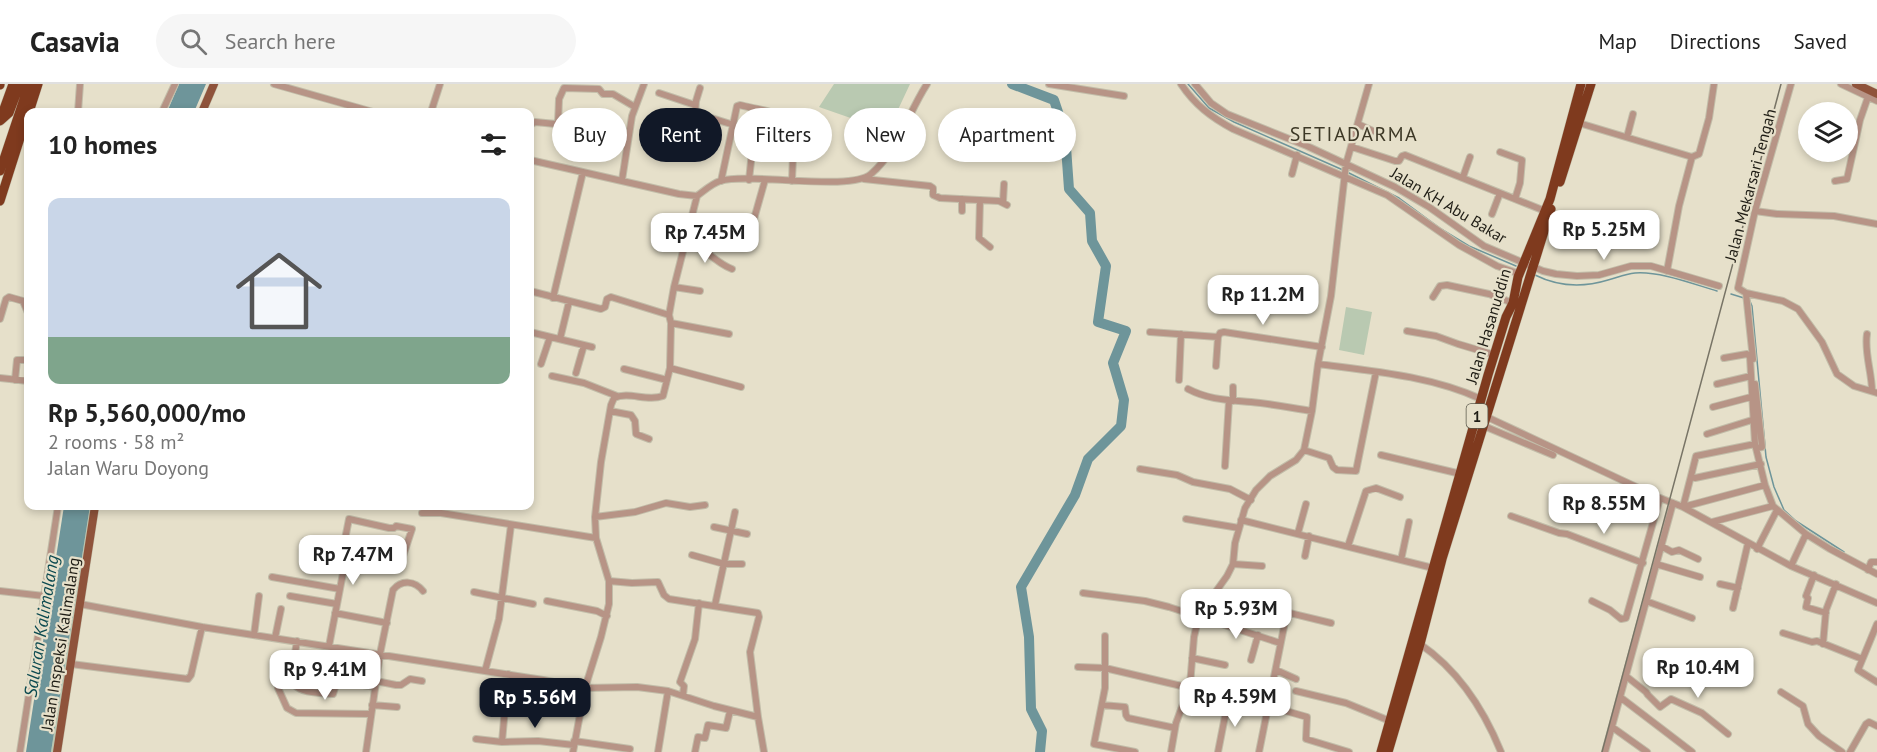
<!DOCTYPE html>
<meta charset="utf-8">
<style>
:root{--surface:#fff;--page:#f6f6f6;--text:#222;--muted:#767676;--line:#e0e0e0;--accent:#111827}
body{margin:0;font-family:"PT Sans",sans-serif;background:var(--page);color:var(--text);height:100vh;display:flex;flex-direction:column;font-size:22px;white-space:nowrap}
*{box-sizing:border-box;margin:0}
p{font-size:20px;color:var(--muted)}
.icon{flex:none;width:33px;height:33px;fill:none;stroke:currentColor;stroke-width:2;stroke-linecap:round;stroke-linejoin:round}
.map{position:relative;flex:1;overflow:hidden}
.details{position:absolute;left:24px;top:24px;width:510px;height:402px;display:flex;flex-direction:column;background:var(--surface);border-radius:12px;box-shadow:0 3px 9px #0003}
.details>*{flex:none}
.guide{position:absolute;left:552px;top:24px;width:570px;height:54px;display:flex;gap:12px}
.tools{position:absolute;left:1798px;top:18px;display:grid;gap:12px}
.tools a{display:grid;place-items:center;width:60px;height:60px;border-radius:50%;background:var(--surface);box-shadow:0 3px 9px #0003;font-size:30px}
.price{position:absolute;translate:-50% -51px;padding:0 14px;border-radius:12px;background:#fff;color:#222;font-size:20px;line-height:39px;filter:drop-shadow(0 2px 3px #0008)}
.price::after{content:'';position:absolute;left:50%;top:36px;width:18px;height:14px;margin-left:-9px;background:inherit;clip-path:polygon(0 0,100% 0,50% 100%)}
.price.current{background:var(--accent);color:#fff}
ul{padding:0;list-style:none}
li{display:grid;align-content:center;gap:12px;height:318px;padding:0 24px}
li+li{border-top:2px solid var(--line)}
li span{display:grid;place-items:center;height:186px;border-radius:12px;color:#555}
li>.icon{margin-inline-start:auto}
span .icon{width:108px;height:108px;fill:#fffc;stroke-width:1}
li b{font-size:26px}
h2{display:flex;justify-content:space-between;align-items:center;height:72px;padding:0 24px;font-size:26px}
.chip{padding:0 21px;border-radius:27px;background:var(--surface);box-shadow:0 3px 9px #0003;font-size:21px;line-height:54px}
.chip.current{background:var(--accent);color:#fff}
header{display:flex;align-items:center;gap:36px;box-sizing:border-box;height:84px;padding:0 30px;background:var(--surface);border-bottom:2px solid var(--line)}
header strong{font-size:28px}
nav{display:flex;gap:33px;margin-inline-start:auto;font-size:21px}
.search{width:420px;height:54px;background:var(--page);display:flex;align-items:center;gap:15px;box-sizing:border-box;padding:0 21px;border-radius:33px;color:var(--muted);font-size:22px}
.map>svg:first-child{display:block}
.green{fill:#b9c9b1}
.water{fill:#6e959a}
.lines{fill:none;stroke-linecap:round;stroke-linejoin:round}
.stream{stroke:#6e959a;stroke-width:1.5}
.river{stroke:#6e959a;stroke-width:10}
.minor-casing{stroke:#c2bda9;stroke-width:8}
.major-casing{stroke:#c2bda9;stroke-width:9}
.highway-casing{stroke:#c2bda9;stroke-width:10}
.minor{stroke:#b79486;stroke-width:6}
.major{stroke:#8f533b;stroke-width:8}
.highway{stroke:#7f3a1e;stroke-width:9}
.rail{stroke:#787466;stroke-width:1.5}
.labels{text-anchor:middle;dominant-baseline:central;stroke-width:4.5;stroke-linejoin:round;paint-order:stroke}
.shield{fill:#e6e0ca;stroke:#5b584b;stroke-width:1.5}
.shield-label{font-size:15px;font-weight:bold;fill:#1f1d15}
.street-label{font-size:16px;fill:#1f1d15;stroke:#e6e0ca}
.water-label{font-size:18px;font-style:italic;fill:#0b494f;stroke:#e6e0ca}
.quarter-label{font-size:20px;letter-spacing:1.5px;fill:#3d3826;stroke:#e6e0ca}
</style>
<header>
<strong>Casavia</strong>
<div class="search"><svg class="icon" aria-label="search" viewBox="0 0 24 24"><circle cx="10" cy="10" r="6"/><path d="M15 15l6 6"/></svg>Search here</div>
<nav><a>Map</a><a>Directions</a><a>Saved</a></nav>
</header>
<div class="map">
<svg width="1877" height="668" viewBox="0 0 1877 668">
<rect width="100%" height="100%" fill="#e6e0ca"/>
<path class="green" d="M 834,0 L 910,0 L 888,47 L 819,23 Z
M 1346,223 L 1372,228 L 1364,271 L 1339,266 Z
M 90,422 L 95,422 L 57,668 L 51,668 Z"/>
<path class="water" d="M 179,0 L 206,0 L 194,28 L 167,28 Z
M 64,422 L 90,422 L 51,668 L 26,668 Z"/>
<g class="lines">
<path class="stream" d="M 1188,0 L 1209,24 L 1234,38 L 1343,86
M 1347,88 L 1399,114 L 1441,145 L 1469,162 L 1516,182
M 1535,191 C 1559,203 1582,204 1608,196 C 1616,194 1625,190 1635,189 C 1659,187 1693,200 1717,207
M 1731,210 L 1744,214
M 1749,215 L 1752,222 L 1766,373 L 1774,403 L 1784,426 L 1796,437 L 1844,468"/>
<path class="river" d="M 1012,0 L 1054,16 L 1065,49 L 1069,105 L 1090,129 L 1092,157 L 1106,182 L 1098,238 L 1126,247 L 1113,279 L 1124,316 L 1121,342 L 1088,375 L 1075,411 L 1021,503 L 1029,553 L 1031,625 L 1042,647 L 1040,668"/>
<defs>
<path id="minor" d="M 274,0 L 373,28
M 1049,0 L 1124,12
M 1181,0 C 1195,21 1211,33 1233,45 L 1387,111 L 1459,161 L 1497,182 L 1520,190
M 1195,0 L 1211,19 L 1227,30 L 1307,62 L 1395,103 L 1429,123 L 1484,162 L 1543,187 L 1556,190 L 1577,192 L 1599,191 L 1631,182 L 1651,182 L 1719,202
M 1791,0 L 1755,127 L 1738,204 L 1746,209 L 1783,217 L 1798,225 L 1822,258 L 1837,290 L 1854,302 L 1877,309
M 1841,0 L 1877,17
M 700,4 L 696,17 L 695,29 L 734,41
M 659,9 L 695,21
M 78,28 L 80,0
M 162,28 L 175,0
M 431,28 L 440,0
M 1579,39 L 1692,73 L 1679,122 L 1667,187
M 558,40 L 559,15 L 564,4 L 599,5 L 603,10 L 613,10 L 635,23
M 1358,40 L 1373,47
M 530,41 L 535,38 L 566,41
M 1627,53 L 1633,30
M 1352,63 L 1395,77 L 1399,77 L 1402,72 L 1405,71 L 1545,127
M 1500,68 L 1522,76 L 1520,99 L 1515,115
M 1692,73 L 1699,70 L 1709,34 L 1714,0
M 530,76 L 679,110 L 697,112 C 704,107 711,100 720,97 C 751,88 850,108 871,90 C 898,67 908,29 927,0
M 1292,90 L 1297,71
M 1463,93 L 1470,73
M 864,95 L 930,102 L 933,104 L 933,111 L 940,114 L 999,117 L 1007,121
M 622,96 L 632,32 L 644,0
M 749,96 L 753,59
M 721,97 L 737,22 L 740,21 C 757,26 788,27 794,46 L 792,97
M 1835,97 L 1847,95 L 1860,36 L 1868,13
M 980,116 L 979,154 L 990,163
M 1003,118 L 1004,100
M 962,127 L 962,115
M 1755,127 L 1777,130 L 1834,132 L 1877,140
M 1492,130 L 1500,109
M 752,142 L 765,96
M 687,151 C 694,154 693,157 698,161 C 707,169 721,181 732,185
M 674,203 L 700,207
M 530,207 L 601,225 L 605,223 L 607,215 L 611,213 L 669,231
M 1746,209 L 1753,275
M 1433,213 L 1440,202 L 1447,201 L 1489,210 L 1513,219
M 553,214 L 583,88
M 0,235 L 6,215 L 9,213 L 23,217 L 28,229
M 671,239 L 729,250
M 1407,247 L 1436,252 L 1458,260 L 1495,271
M 530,248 L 592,263
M 1150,248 L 1218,253 L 1220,249 L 1224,248 L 1322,263
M 1867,250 C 1864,268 1872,289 1872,307
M 560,255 L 569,218
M 1724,274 L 1747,270 L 1750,273 L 1755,360 L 1765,401 L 1773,422 L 1806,450 L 1830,465 L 1877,490
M 541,280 L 550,253
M 1318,280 C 1372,287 1431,292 1481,315
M 1216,282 L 1218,253
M 670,284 L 741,303
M 624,285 L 667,296
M 576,289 L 584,261
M 552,292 L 584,299 L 617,312
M 0,294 L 28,297
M 15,296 L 17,276 L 28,276
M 1179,296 L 1181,250
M 1717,300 L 1751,292
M 1755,300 L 1762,363 L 1758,364
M 1188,305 C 1209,316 1229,316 1251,318 C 1272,320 1292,324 1312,327
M 1233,317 L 1233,303
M 1713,323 L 1751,313
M 610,327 L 631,331 L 635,337 L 636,350 L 649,355
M 1487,333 L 1660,414 L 1683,423 L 1791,482 L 1877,519
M 1484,342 L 1553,371
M 1707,350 L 1752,336
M 1755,360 L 1696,372 L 1691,392 L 1695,394 L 1761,380
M 1304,366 L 1329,374 L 1333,383 L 1337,386 L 1356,387 L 1376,288
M 1381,371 L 1461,390
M 1225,382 L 1229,317
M 1140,385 L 1177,391 L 1193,398 L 1230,405 L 1251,416
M 1683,423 L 1765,401
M 1683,423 L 1691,392
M 422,429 L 441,429 L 596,454
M 1511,432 L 1559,449 L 1567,450 L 1643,479
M 595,433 L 635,428 L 666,419 L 690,423 L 705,421
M 1186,435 L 1239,444
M 1241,436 L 1433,484
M 1712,438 L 1773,422
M 714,443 L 747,450
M 1298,449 L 1306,420
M 305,457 L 344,460
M 344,459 L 367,466
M 1348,462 L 1366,407 L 1376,404 L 1400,413
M 1661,462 L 1672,468 L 1679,466 L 1698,475
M 1757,465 L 1777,426
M 692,471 L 724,480 L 742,480
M 1305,472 L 1309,452
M 313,476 L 344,484
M 1401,476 L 1409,438
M 1233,480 L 1262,482
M 1656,480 L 1700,493
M 1791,482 L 1806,450
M 1868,486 L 1871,478 L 1877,478
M 1814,491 L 1806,512 L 1808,514 L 1806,523 L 1826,529
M 272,493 L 340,505
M 609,497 L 632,499 L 658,498 L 664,511 L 669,515 L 758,529 L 759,533 L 750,568 L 758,633
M 1720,500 L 1738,504
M 0,507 L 44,512
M 474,508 L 533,520
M 1083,509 L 1145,517 L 1169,523 L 1280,559
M 1215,509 L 1240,517 L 1331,539
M 290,512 L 337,520
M 547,517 L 597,527 L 607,532
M 1592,517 L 1610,526 L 1621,535 L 1626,534 L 1660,414
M 1646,517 L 1692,534
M 80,520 L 202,543 L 543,596 L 585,604 L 637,603 L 668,607 L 714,622 L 758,633 L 764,668
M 715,521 L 735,428
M 1733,524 L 1748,459
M 335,529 L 387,539
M 1877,540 L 1858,586 L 1877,598
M 1783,549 L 1812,558 L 1817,557 L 1862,575
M 254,551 L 259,512
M 1105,552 L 1105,604 L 1094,660 L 1135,668
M 275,554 L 281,525
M 297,557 C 290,602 283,607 333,610 L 337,597 L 340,597 L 375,603
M 1420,560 C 1458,586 1484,626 1501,668
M 1823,560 L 1826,526 L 1836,500
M 329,562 L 344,484 L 344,460 L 349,435 L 389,444 L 394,444 L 396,442 L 412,445 L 401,478 L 344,468
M 1192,574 L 1225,581
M 1251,576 L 1258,551
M 71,580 L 188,595 L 191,591 L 202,543
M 1078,583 L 1105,584 L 1190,604
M 1276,586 L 1296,595
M 485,587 L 499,535 L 511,441
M 1626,592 L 1646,608 L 1648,611 L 1660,623 L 1671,615 L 1702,629 L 1728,650
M 376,597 L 396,601 L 401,601 L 410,595 L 422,597
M 278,604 L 287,624 L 296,629 L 371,630
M 1296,607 L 1346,619 L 1390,637
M 1781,608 L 1803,622 L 1808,640 L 1819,652 L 1842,668
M 1188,610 L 1248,621
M 683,611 L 684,602 L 680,598 L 695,555 L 699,519
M 1620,613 L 1692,668
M 372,621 L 397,623
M 1102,621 L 1125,623 L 1126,631 L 1128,634 L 1175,644
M 1269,622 L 1307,633 L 1306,655 L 1349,668
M 539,626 L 543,596
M 1612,643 L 1647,668
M 476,655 L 502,658 L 538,657 L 574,661
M 574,657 L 630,665
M 502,658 L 508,590
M 20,668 L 58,422
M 366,668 L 380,570 L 393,506 C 402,495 415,497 423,507
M 573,668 L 585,604 L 601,553 L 609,520 L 609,497 L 596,454 L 595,433 L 601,378 L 611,321 L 614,314 C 629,307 647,318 663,312 L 670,284 L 671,239 L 669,231 L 674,203 L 697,112
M 658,668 L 668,607
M 695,668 L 698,653 L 705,654 L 708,641 L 726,644 L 730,627
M 1171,668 L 1176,639 L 1190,601 L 1194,553 L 1199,531 L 1227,492 L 1233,480 L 1235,459 L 1245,424 L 1256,406 L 1270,392 L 1296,376 L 1304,366 L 1312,327 L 1318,280 L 1331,212 L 1346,80 L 1369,0
M 1218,668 L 1228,617
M 1259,668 L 1287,528
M 1605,668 L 1673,419
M 1850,668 L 1866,640 L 1869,638 L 1877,642"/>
<path id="major" d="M 1856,0 L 1877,10
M 202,28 L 214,0
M 57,668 L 95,422"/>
<path id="highway" d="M 0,1 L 0,0
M 29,28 L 38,0
M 0,36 L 13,0
M 0,37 L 9,29 L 20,0
M 0,87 L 29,0
M 1560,98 L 1591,0
M 0,117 L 28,29
M 1381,668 L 1488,291 L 1506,233 L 1513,219 L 1518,193 L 1550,115 L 1581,0
M 1388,668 L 1420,560 L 1442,475 L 1551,125"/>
</defs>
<use href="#minor" class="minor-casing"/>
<use href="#major" class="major-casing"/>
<use href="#highway" class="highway-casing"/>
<use href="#minor" class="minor"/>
<use href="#major" class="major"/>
<use href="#highway" class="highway"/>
<path class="rail" d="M 1602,668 L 1781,0"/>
</g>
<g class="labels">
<rect class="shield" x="1466.5" y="320" width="21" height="24" rx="4.5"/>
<g class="shield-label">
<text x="1477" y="332">1</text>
</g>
<g class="street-label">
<text transform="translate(1750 101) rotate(-75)">Jalan Mekarsari Tengah</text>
<text transform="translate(1449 121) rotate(31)">Jalan KH Abu Bakar</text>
<text transform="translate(1488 242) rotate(-73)">Jalan Hasanuddin</text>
<text transform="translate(60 560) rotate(-81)">Jalan Inspeksi Kalimalang</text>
</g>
<g class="water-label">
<text transform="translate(41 542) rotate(-81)">Saluran Kalimalang</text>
</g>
<g class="quarter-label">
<text x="1354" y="50">SETIADARMA</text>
</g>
</g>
</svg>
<div class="tools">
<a><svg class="icon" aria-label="layers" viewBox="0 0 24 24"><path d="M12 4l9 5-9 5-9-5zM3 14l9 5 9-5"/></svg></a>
</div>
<b class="price" style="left:1604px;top:177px">Rp 5.25M</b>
<b class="price" style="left:705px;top:180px">Rp 7.45M</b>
<b class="price" style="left:1263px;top:242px">Rp 11.2M</b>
<b class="price" style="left:1604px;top:451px">Rp 8.55M</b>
<b class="price" style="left:353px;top:502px">Rp 7.47M</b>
<b class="price" style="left:1236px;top:556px">Rp 5.93M</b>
<b class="price" style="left:1698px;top:615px">Rp 10.4M</b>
<b class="price" style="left:325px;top:617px">Rp 9.41M</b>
<b class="price" style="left:1235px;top:644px">Rp 4.59M</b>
<b class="price current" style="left:535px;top:645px">Rp 5.56M</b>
<div class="guide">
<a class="chip">Buy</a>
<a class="chip current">Rent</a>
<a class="chip">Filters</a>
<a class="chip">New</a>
<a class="chip">Apartment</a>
</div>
<section class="details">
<h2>10 homes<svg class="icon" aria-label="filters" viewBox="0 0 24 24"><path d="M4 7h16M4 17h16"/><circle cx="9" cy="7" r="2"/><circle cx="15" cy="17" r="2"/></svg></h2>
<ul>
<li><span style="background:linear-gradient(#c9d6e8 75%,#7fa58c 0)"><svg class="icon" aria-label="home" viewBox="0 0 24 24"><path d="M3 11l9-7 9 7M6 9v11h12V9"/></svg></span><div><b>Rp 5,560,000/mo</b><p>2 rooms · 58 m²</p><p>Jalan Waru Doyong</p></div></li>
</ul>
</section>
</div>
